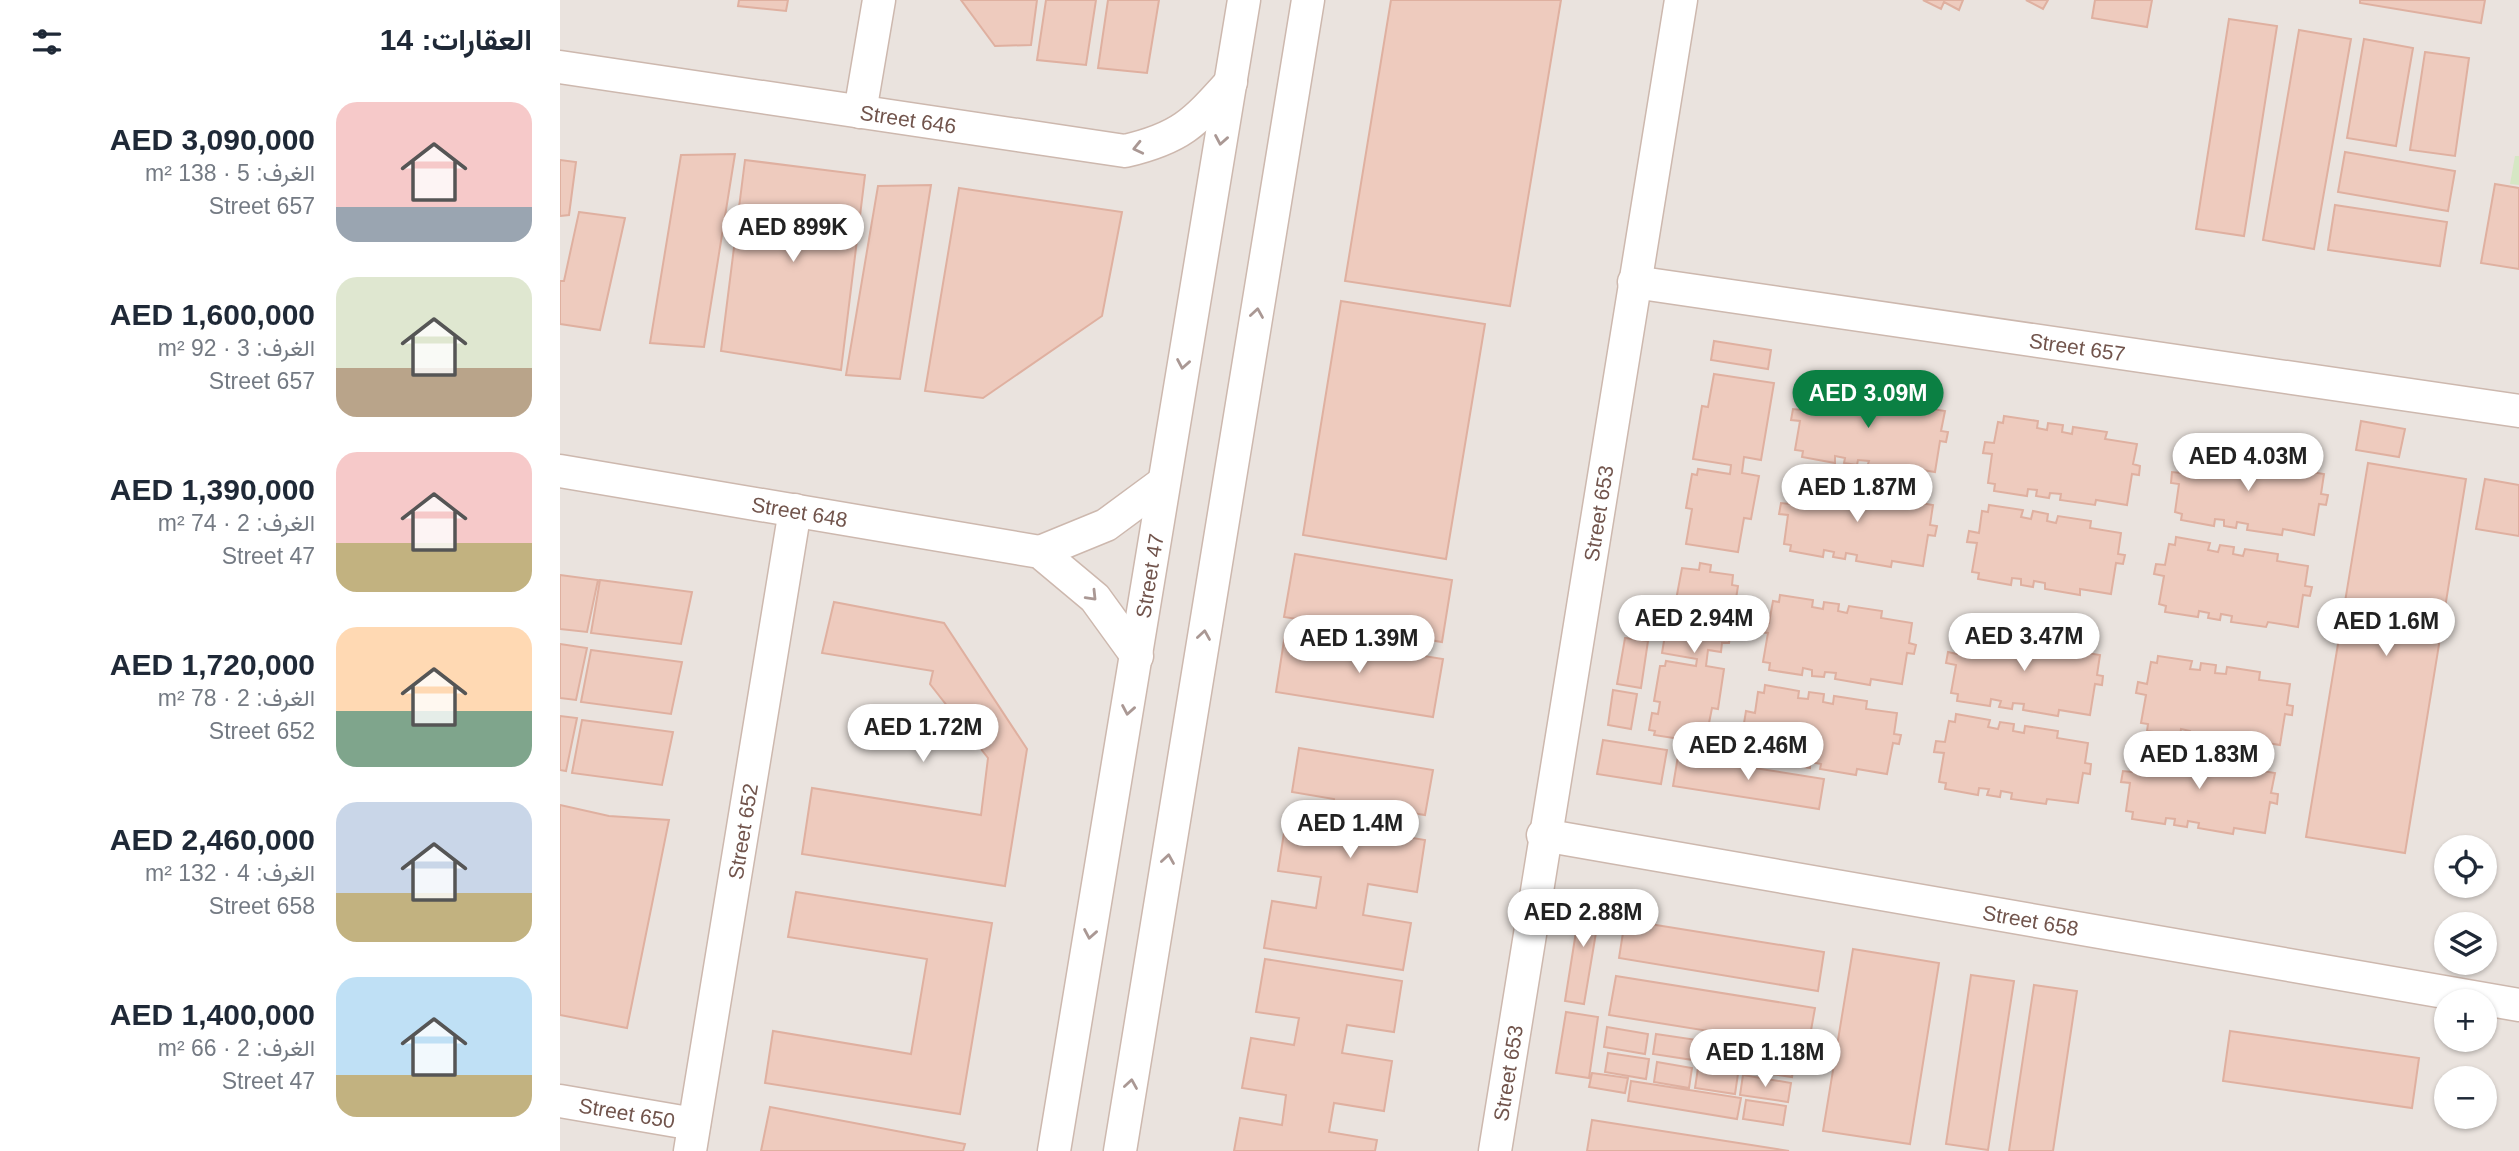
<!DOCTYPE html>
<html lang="ar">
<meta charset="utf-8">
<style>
:root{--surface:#fff;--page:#f2f2f3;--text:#1f2937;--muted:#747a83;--accent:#0b8043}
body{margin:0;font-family:Arial,Vazirmatn,sans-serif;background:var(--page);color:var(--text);direction:rtl;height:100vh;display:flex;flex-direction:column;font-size:26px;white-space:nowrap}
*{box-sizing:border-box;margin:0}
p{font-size:23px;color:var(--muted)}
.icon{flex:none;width:38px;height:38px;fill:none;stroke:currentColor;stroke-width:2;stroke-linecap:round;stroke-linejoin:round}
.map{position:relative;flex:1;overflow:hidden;direction:ltr}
.side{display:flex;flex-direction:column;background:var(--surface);width:560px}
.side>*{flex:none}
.buttons{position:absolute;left:1874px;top:835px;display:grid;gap:14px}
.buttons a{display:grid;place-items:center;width:63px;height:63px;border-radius:50%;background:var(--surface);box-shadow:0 2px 5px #0004;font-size:35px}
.price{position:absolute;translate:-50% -60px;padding:0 16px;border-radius:24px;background:#fff;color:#222;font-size:23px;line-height:46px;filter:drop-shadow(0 2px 4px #0008)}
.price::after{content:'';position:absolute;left:50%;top:42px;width:21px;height:16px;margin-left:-10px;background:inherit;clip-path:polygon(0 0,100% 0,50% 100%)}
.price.selected{background:var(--accent);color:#fff}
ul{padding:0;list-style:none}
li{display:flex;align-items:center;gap:21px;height:175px;padding:0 28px}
li span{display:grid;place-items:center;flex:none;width:196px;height:140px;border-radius:21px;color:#555}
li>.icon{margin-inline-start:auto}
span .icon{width:84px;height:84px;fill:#fffc;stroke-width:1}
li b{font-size:30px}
h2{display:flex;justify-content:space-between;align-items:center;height:84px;padding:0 28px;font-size:30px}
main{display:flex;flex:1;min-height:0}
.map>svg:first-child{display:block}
.industrial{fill:#eae3de;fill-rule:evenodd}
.green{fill:#d6e7c4}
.building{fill:#eecbbe;stroke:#dfb0a0;stroke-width:2}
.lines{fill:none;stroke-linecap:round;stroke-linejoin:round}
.minor-casing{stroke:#cdb8ae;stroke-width:35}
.minor{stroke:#fff;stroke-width:32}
.oneway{stroke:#aa9894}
.labels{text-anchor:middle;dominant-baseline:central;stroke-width:7;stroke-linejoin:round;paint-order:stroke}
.street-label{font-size:21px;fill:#71544c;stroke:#fef3ea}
</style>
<main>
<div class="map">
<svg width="1959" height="1151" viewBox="0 0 1959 1151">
<rect width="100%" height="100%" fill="#faefe4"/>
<path class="industrial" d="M 0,0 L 1959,0 L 1959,1151 L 0,1151 ZM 1886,847 L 1925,847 L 1925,886 L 1886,886 ZM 1886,924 L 1925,924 L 1925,962 L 1886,962 ZM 1886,1001 L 1925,1001 L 1925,1040 L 1886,1040 ZM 1886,1078 L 1925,1078 L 1925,1116 L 1886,1116 Z"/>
<path class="green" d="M 1955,156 L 1959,156 L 1959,185 L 1950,184 Z"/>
<path class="building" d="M 179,0 L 228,0 L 226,11 L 178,6 Z
M 401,0 L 477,0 L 471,45 L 435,46 Z
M 486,0 L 536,0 L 526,65 L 477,60 Z
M 548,0 L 599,0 L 587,73 L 538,68 Z
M 831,0 L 1001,0 L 950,306 L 785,281 Z
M 1363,0 L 1403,0 L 1399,10 L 1384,2 L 1381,9 Z
M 1466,0 L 1488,0 L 1483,9 Z
M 1535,0 L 1592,0 L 1587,27 L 1532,18 Z
M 1800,0 L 1925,0 L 1921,23 L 1800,3 Z
M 1669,19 L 1717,26 L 1684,236 L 1636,229 Z
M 1739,30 L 1791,39 L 1754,249 L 1703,240 Z
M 1804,39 L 1853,48 L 1836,146 L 1787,138 Z
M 1865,52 L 1909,58 L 1895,156 L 1850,150 Z
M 1785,152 L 1895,171 L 1888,211 L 1778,192 Z
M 175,154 L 144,347 L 90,343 L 121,155 Z
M 0,160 L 16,162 L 9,215 L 0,216 Z
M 185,160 L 305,175 L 281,370 L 161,351 Z
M 1935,184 L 1959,188 L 1959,269 L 1921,263 Z
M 371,185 L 340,379 L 286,375 L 318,186 Z
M 399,188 L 562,212 L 542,316 L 423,398 L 365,391 Z
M 1775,205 L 1887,222 L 1880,266 L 1768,250 Z
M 19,212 L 65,218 L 40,330 L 0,324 L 0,281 L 4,281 Z
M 781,301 L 925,324 L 886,559 L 743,535 Z
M 1154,341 L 1211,350 L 1208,369 L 1151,360 Z
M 1154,374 L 1214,383 L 1201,460 L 1184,457 L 1182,473 L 1199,476 L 1191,519 L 1184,518 L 1178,552 L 1126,544 L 1132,509 L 1126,508 L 1132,474 L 1137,475 L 1138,469 L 1170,474 L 1171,465 L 1133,459 L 1142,406 L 1148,407 Z
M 1252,383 L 1286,388 L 1285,395 L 1295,397 L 1296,390 L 1311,392 L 1310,399 L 1320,401 L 1321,394 L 1355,399 L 1353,406 L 1385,411 L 1381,431 L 1388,432 L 1386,442 L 1380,441 L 1375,472 L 1344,467 L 1343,472 L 1307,467 L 1309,461 L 1298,460 L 1297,465 L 1284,463 L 1285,458 L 1275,456 L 1275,463 L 1242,457 L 1243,451 L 1235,450 L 1240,421 L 1231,420 L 1233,409 L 1242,410 L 1246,389 L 1251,390 Z
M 1444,416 L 1478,421 L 1477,428 L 1487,430 L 1488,423 L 1503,425 L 1502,432 L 1512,434 L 1513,427 L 1547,432 L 1545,439 L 1577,444 L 1573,464 L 1580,466 L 1579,475 L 1572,474 L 1567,505 L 1536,500 L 1535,505 L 1500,500 L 1501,494 L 1490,493 L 1489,498 L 1476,496 L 1477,490 L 1468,489 L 1467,496 L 1434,491 L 1435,484 L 1428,483 L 1432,454 L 1423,453 L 1425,442 L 1434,443 L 1438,422 L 1443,423 Z
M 1801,421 L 1845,429 L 1839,457 L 1796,450 Z
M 1632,446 L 1665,451 L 1664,458 L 1675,460 L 1676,453 L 1691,455 L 1689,462 L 1699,464 L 1700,457 L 1734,462 L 1733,469 L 1764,474 L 1761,494 L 1768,495 L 1766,505 L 1759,504 L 1754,535 L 1723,529 L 1722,535 L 1687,530 L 1688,524 L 1677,522 L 1676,528 L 1664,526 L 1664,520 L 1655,519 L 1654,526 L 1621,520 L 1622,514 L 1615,512 L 1619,484 L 1611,483 L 1612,472 L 1621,473 L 1625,452 L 1631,453 Z
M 1808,463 L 1906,479 L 1845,853 L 1746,837 Z
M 1241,476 L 1274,482 L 1273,489 L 1283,491 L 1284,483 L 1299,486 L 1299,493 L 1308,495 L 1310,488 L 1343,493 L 1342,500 L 1373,505 L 1370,525 L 1377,526 L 1375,536 L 1368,535 L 1363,566 L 1332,561 L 1331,567 L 1296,561 L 1297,555 L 1286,553 L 1285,559 L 1273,557 L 1274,552 L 1264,550 L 1263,557 L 1230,551 L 1231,545 L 1224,544 L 1228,515 L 1219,514 L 1221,503 L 1230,504 L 1234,483 L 1240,484 Z
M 1925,479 L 1959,485 L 1959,536 L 1916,529 Z
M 1429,505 L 1463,510 L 1461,517 L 1471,519 L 1473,511 L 1488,514 L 1487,521 L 1496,523 L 1498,516 L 1531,521 L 1530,528 L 1561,533 L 1558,554 L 1565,555 L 1563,564 L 1556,563 L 1551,594 L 1520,589 L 1520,595 L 1485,589 L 1485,583 L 1474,581 L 1473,587 L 1461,585 L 1461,579 L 1452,578 L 1451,585 L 1418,579 L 1419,573 L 1412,572 L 1417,543 L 1407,542 L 1409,531 L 1419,533 L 1422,511 L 1428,512 Z
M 1616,537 L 1650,543 L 1648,550 L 1658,552 L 1660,545 L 1674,547 L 1673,554 L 1683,556 L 1685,549 L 1718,554 L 1717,561 L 1748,566 L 1745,586 L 1752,587 L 1750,596 L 1743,595 L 1738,627 L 1708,622 L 1706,627 L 1671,622 L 1672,616 L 1661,614 L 1660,620 L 1648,618 L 1649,613 L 1639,611 L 1638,617 L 1605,612 L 1606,606 L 1599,604 L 1604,576 L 1594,574 L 1596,564 L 1605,565 L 1609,544 L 1615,545 Z
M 735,554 L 892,580 L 882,642 L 724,617 Z
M 1140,563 L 1151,565 L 1150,572 L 1173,575 L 1172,585 L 1178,586 L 1169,643 L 1162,643 L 1161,652 L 1148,650 L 1146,666 L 1164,669 L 1158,709 L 1152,708 L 1149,723 L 1155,724 L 1153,740 L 1147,739 L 1146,743 L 1094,735 L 1095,731 L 1089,730 L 1092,713 L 1098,714 L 1100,702 L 1094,701 L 1100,666 L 1105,666 L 1106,661 L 1136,666 L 1137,659 L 1102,653 L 1111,599 L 1116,600 L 1122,568 L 1139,570 Z
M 0,575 L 38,580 L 27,632 L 0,629 Z
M 40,580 L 132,592 L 121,644 L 31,633 Z
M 1220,595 L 1253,600 L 1252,607 L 1263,609 L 1264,602 L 1279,604 L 1278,611 L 1287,613 L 1289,606 L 1322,611 L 1321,618 L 1352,623 L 1349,643 L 1356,645 L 1354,654 L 1347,653 L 1342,684 L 1311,679 L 1310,685 L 1275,679 L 1276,673 L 1265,672 L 1264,677 L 1252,676 L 1252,670 L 1243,668 L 1242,675 L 1209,670 L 1210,663 L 1203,662 L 1208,633 L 1198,632 L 1200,621 L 1209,623 L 1213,601 L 1219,602 Z
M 274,602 L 384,623 L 467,749 L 445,886 L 242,854 L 252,788 L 421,815 L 428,758 L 370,684 L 373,671 L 262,653 Z
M 1408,626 L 1442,631 L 1440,639 L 1450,640 L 1452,633 L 1467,636 L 1465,643 L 1476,644 L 1477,637 L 1510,642 L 1509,650 L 1540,655 L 1537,675 L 1543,676 L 1542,685 L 1535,684 L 1530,715 L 1499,710 L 1498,716 L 1463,710 L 1464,704 L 1453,703 L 1452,709 L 1439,707 L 1441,701 L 1431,699 L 1430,706 L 1397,701 L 1398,694 L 1391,693 L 1396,665 L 1386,663 L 1388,652 L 1397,654 L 1401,633 L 1407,633 Z
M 725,634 L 883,659 L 873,717 L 716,692 Z
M 1065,638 L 1088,641 L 1081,688 L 1057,684 Z
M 0,644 L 27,648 L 16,700 L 0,698 Z
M 31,650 L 122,662 L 111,714 L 21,702 Z
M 1598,656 L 1632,661 L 1630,669 L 1640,670 L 1641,663 L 1656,665 L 1655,673 L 1666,674 L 1667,667 L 1700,672 L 1699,680 L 1730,684 L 1727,705 L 1733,706 L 1732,715 L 1725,714 L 1720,745 L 1689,740 L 1688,746 L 1653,740 L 1654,735 L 1643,733 L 1642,739 L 1629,737 L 1630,731 L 1621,729 L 1620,736 L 1587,731 L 1588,724 L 1581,723 L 1586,695 L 1576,693 L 1578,682 L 1587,684 L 1591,662 L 1597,663 Z
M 1205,685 L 1239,691 L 1238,698 L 1248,699 L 1249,692 L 1264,694 L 1263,702 L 1273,704 L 1274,696 L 1307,701 L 1306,709 L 1337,713 L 1334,734 L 1341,735 L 1339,744 L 1333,743 L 1327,774 L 1297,769 L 1296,775 L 1260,769 L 1261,764 L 1250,762 L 1250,768 L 1237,766 L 1238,760 L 1228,758 L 1227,766 L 1194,760 L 1195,754 L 1188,752 L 1193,724 L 1184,723 L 1186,711 L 1195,713 L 1198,692 L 1204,693 Z
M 1053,690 L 1077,694 L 1071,729 L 1048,725 Z
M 1396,714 L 1430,720 L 1428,727 L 1438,729 L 1440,722 L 1454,724 L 1453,731 L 1464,733 L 1465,726 L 1498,731 L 1497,738 L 1528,743 L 1525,763 L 1531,764 L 1530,774 L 1523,773 L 1518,803 L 1487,799 L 1486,804 L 1451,799 L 1452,793 L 1441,791 L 1440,797 L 1427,795 L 1429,789 L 1419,788 L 1418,795 L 1385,789 L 1386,783 L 1379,782 L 1384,753 L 1374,752 L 1376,741 L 1385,742 L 1389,721 L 1395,722 Z
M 0,716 L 17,718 L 6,771 L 0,770 Z
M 22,720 L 113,732 L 102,785 L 12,773 Z
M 1043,740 L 1107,750 L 1101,784 L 1037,774 Z
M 1583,745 L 1616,750 L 1615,757 L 1626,759 L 1626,752 L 1641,754 L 1640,761 L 1650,763 L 1651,755 L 1685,761 L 1684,768 L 1715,773 L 1711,793 L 1718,794 L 1717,804 L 1710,802 L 1705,833 L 1674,828 L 1673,834 L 1638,828 L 1639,823 L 1628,821 L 1627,827 L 1614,825 L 1615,819 L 1606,818 L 1605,824 L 1572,819 L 1573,812 L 1566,811 L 1570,783 L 1561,782 L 1563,771 L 1572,772 L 1576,751 L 1581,752 Z
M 739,748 L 873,770 L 865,815 L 821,808 L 817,832 L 865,840 L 857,892 L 808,884 L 803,915 L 851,923 L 843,970 L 704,948 L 712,901 L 756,908 L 761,877 L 718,871 L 726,820 L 770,827 L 774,799 L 732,792 Z
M 1118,756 L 1264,779 L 1259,809 L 1113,786 Z
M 0,805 L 49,816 L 109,820 L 67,1028 L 0,1015 Z
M 236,892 L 432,923 L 400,1114 L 205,1083 L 213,1031 L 351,1054 L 367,959 L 228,937 Z
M 1022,894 L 1042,897 L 1024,1004 L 1005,1001 Z
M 1065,920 L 1264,952 L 1258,991 L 1059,958 Z
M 1293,949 L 1379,963 L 1350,1144 L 1263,1131 Z
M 705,959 L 842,981 L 834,1032 L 787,1025 L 782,1053 L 832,1061 L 824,1111 L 774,1103 L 769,1132 L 817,1140 L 815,1151 L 674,1151 L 680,1118 L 722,1125 L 726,1095 L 682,1088 L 691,1038 L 734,1045 L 739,1018 L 696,1012 Z
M 1411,975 L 1454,981 L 1428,1150 L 1386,1144 Z
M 1056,976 L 1255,1008 L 1248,1047 L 1049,1015 Z
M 1474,985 L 1517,991 L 1493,1151 L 1449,1151 Z
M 1006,1012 L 1038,1017 L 1029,1078 L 996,1073 Z
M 1047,1027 L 1088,1034 L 1085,1054 L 1044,1047 Z
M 1670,1031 L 1859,1058 L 1852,1108 L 1663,1081 Z
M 1096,1034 L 1137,1040 L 1133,1060 L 1093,1054 Z
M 1146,1043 L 1184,1049 L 1181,1067 L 1143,1061 Z
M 1195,1051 L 1235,1057 L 1232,1077 L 1191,1071 Z
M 1048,1053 L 1089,1059 L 1086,1079 L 1045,1072 Z
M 1097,1062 L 1132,1068 L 1129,1088 L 1094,1082 Z
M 1138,1068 L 1178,1074 L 1175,1094 L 1135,1088 Z
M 1032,1073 L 1068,1078 L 1065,1093 L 1029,1087 Z
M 1183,1075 L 1231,1083 L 1228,1102 L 1180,1095 Z
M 1071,1081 L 1181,1098 L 1177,1119 L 1068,1101 Z
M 1186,1100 L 1226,1106 L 1223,1125 L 1183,1119 Z
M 210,1107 L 405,1144 L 403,1151 L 201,1151 Z
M 1032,1120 L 1229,1151 L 1027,1151 Z"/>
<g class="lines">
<defs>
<g id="minor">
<path id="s1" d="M 0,67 L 565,151 C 621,138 634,123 671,82"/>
<path d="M 300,112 L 319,0"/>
<path id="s2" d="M 1074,282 L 1959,411"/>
<path id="s3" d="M 0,471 L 480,552 L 535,598 L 577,656"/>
<path d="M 480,552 L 546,525 L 603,483"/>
<path id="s4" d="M 983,835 L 1959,1005"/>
<path id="s5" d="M 0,1101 L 134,1124"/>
<path id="s6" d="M 130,1151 L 235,510"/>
<path id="s7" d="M 494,1151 L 684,0"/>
<path d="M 560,1151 L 748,0"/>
<path id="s8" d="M 935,1151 L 1121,0"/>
</g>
</defs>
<use href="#minor" class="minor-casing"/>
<use href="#minor" class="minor"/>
</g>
<defs><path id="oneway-chevron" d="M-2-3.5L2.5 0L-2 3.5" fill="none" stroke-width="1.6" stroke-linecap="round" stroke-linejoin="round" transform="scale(1.75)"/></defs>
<g class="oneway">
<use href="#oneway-chevron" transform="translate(661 140) rotate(100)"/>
<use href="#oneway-chevron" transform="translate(578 148) rotate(167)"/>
<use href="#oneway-chevron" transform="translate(697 313) rotate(-81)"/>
<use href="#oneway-chevron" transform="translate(623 364) rotate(100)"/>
<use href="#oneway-chevron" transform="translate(532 596) rotate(46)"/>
<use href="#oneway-chevron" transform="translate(644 635) rotate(-81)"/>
<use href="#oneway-chevron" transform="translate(568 710) rotate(100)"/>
<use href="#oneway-chevron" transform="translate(608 859) rotate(-81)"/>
<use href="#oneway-chevron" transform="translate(530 934) rotate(100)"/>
<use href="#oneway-chevron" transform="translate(571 1084) rotate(-81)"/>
</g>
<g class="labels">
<g class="street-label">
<text stroke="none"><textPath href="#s1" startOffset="352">Street 646</textPath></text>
<text stroke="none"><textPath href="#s2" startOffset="448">Street 657</textPath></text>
<text stroke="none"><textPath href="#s3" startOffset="243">Street 648</textPath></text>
<text stroke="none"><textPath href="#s8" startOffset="646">Street 653</textPath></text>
<text stroke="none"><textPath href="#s7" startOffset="583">Street 47</textPath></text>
<text stroke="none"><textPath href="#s6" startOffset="324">Street 652</textPath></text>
<text stroke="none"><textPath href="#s4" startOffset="495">Street 658</textPath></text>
<text stroke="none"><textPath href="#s8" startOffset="79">Street 653</textPath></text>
<text stroke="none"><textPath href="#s5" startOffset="68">Street 650</textPath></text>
</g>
</g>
</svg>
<div class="buttons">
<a><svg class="icon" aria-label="locate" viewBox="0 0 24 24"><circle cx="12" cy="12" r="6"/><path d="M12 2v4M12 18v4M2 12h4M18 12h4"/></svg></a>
<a><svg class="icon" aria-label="layers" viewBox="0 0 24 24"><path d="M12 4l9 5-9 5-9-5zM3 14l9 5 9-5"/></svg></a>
<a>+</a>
<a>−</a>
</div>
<b class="price" style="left:233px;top:264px">AED 899K</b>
<b class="price selected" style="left:1308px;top:430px">AED 3.09M</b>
<b class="price" style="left:1688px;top:493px">AED 4.03M</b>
<b class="price" style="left:1297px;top:524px">AED 1.87M</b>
<b class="price" style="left:1134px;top:655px">AED 2.94M</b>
<b class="price" style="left:1826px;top:658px">AED 1.6M</b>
<b class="price" style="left:1464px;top:673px">AED 3.47M</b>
<b class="price" style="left:799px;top:675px">AED 1.39M</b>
<b class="price" style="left:363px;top:764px">AED 1.72M</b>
<b class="price" style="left:1188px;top:782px">AED 2.46M</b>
<b class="price" style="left:1639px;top:791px">AED 1.83M</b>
<b class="price" style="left:790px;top:860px">AED 1.4M</b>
<b class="price" style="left:1023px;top:949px">AED 2.88M</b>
<b class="price" style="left:1205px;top:1089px">AED 1.18M</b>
</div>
<section class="side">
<h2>العقارات: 14<svg class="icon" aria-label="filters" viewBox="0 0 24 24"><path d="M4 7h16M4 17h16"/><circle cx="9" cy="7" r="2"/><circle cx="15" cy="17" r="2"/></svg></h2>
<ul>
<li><span style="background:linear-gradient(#f6c9c9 75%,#9aa5b1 0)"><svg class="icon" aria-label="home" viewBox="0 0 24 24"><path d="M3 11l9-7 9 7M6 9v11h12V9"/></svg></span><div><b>AED 3,090,000</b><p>الغرف: 5 · 138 m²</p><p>Street 657</p></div></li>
<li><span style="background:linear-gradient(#dfe7d0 65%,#b9a48a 0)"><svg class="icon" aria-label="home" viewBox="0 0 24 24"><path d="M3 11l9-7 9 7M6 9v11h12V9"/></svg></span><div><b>AED 1,600,000</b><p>الغرف: 3 · 92 m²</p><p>Street 657</p></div></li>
<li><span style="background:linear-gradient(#f6c9c9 65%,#c2b280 0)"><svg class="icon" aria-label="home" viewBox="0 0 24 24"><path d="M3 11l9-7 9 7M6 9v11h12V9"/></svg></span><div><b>AED 1,390,000</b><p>الغرف: 2 · 74 m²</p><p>Street 47</p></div></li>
<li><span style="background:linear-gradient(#ffd9b3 60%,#7fa58c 0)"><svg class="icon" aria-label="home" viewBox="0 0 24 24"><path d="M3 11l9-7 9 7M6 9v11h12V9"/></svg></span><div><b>AED 1,720,000</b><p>الغرف: 2 · 78 m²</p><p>Street 652</p></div></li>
<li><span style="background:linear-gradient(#c9d6e8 65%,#c2b280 0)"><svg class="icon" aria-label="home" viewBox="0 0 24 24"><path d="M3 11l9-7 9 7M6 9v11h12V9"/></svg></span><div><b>AED 2,460,000</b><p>الغرف: 4 · 132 m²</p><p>Street 658</p></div></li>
<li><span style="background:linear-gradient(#bfe0f5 70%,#c2b280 0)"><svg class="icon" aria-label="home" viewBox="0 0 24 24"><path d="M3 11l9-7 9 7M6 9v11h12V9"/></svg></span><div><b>AED 1,400,000</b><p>الغرف: 2 · 66 m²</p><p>Street 47</p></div></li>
</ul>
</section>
</main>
